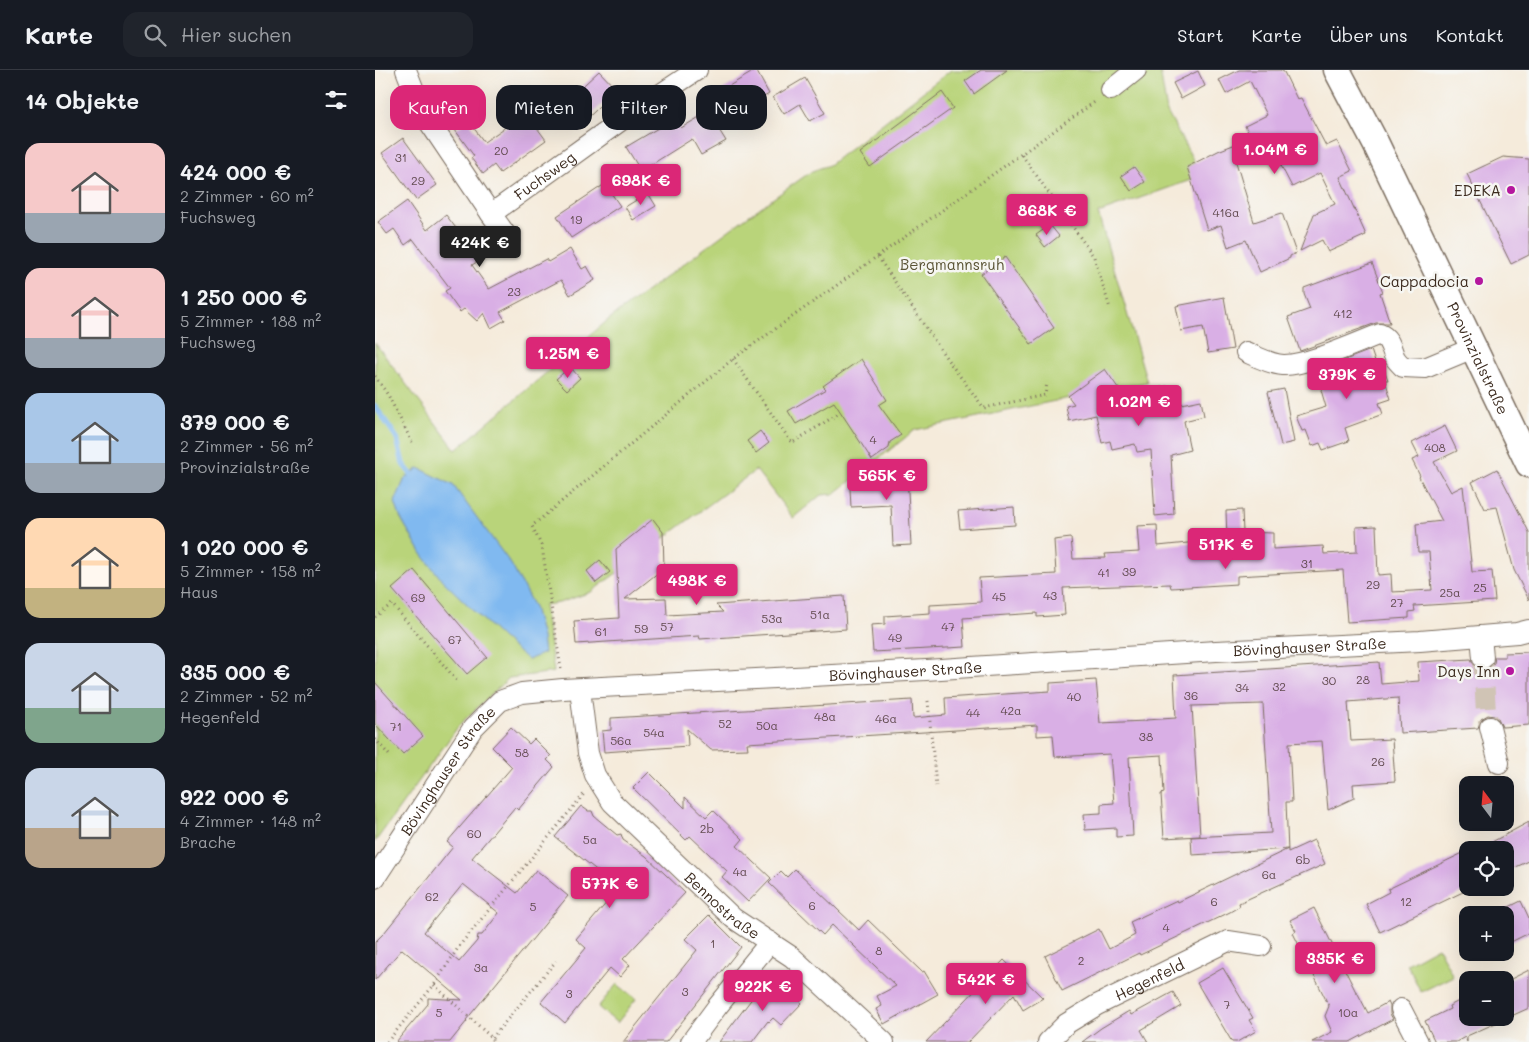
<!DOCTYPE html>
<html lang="de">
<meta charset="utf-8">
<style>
:root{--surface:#171b24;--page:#20242c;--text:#f1f3f6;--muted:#9ea1a6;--line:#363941;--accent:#db2777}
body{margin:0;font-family:Mali,sans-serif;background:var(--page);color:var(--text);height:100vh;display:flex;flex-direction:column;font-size:19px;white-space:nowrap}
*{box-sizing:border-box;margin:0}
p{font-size:16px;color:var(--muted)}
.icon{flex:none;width:28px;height:28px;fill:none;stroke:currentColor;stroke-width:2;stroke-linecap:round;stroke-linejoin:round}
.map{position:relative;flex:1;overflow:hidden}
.drawer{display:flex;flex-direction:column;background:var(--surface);width:375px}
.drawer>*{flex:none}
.top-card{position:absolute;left:15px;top:15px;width:475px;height:45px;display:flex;gap:10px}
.needle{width:32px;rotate:344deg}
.buttons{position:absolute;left:1084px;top:706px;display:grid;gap:10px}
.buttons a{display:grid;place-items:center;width:55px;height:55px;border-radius:10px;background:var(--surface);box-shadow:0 5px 20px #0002;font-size:25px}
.price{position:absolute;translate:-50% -42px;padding:0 11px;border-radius:5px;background:var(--accent);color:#fff;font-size:16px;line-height:32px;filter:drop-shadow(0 1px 2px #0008)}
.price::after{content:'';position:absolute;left:50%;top:30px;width:15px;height:11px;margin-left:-8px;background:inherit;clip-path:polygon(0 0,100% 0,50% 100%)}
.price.selected{background:#222;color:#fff}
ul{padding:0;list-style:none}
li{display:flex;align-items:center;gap:15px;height:125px;padding:0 25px}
li span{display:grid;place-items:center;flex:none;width:140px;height:100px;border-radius:15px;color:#555}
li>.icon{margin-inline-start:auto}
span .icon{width:60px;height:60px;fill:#fffc;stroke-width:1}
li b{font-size:21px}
h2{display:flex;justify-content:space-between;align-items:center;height:60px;padding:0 25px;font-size:21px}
.tag{padding:0 18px;border-radius:15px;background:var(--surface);box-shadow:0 5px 20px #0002;font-size:18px;line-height:45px}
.tag.selected{background:var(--accent);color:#fff}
header{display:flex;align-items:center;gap:30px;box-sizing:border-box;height:70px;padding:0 25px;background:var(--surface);border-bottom:1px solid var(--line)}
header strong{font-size:24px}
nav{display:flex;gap:28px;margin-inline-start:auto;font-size:18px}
.search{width:350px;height:45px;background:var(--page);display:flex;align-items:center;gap:12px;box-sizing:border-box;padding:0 18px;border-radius:15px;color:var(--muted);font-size:19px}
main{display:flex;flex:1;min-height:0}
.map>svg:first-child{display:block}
.green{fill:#b9d47a;stroke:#7a7f4c}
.water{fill:#80b9f0;stroke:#5e7287}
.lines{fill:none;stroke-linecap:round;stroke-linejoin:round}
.stream{stroke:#80b9f0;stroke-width:5.5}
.building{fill:#d9afe5;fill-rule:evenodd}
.minor-tunnel{stroke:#d0c4b5;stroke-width:20;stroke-dasharray:20 10;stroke-linecap:butt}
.minor-casing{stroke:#7c6e60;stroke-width:22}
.major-casing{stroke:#7c6e60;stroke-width:29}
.path{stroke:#7c6e60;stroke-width:3;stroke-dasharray:1 4;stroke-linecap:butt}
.minor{stroke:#fff;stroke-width:20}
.major{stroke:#fff;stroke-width:26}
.poi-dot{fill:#b5179e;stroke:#f6f6f2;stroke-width:2}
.labels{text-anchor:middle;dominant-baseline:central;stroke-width:5;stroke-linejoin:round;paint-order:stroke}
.number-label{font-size:12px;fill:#624b50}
.street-label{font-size:15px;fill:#3b2a1e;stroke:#f6f6f2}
.poi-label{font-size:15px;fill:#3b2a1e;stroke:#f6f6f2;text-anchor:end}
.park-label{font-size:15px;fill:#5a5435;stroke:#f6f6f2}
</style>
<header>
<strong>Karte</strong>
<div class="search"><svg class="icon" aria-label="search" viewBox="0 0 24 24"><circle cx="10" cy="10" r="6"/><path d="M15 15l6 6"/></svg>Hier suchen</div>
<nav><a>Start</a><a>Karte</a><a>Über uns</a><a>Kontakt</a></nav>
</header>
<main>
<section class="drawer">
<h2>14 Objekte<svg class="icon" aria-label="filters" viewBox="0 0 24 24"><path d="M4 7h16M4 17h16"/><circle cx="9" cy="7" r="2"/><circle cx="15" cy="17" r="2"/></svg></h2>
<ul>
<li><span style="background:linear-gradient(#f6c9c9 70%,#9aa5b1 0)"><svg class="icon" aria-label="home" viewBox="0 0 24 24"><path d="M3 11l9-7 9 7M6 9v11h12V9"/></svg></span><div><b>424 000 €</b><p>2 Zimmer · 60 m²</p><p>Fuchsweg</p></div></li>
<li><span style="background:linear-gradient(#f6c9c9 70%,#9aa5b1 0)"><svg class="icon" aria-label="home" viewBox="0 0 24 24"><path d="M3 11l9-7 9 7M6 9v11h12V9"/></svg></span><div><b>1 250 000 €</b><p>5 Zimmer · 188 m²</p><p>Fuchsweg</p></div></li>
<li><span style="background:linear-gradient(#a9c7e8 70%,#9aa5b1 0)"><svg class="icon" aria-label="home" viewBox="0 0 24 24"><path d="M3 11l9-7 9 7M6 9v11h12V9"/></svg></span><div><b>379 000 €</b><p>2 Zimmer · 56 m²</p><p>Provinzialstraße</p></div></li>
<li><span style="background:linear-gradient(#ffd9b3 70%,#c2b280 0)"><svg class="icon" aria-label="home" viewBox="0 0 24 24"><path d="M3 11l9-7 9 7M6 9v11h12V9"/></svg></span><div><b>1 020 000 €</b><p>5 Zimmer · 158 m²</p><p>Haus</p></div></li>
<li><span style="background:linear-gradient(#c9d6e8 65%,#7fa58c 0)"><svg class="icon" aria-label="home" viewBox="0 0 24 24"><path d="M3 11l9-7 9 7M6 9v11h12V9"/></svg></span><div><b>335 000 €</b><p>2 Zimmer · 52 m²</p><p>Hegenfeld</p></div></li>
<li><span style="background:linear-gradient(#c9d6e8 60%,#b9a48a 0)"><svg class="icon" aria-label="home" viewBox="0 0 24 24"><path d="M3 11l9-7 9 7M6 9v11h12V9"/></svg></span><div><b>922 000 €</b><p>4 Zimmer · 148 m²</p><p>Brache</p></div></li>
</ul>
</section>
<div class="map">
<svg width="1154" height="972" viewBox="0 0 1154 972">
<rect width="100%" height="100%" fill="#f6f6f2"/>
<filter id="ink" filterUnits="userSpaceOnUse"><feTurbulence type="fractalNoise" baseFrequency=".02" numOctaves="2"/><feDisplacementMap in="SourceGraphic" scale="10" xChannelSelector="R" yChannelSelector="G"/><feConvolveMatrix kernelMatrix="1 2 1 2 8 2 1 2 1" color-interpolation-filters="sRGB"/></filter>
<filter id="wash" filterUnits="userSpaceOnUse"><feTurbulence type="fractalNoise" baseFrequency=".0096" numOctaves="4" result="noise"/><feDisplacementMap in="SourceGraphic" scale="20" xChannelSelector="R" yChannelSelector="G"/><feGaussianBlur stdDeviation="1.12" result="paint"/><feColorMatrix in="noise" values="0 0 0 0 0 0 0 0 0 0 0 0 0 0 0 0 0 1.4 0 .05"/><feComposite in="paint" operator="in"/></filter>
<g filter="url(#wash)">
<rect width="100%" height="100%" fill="#f5ebdb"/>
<path class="green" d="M 576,0 L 785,0 L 792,42 L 827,106 L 723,143 L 772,312 L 540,360 L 459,424 L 446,425 L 418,448 L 381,400 L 216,522 L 184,533 L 169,535 L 179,602 L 134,608 L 85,654 L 0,772 L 0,273 L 81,380 L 233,250 L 369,149 L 437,101 L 454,95 Z
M 1063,877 L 1078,906 L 1046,922 L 1032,894 Z
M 242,914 L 261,929 L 242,953 L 223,937 Z"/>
<path class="water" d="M 44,398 L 78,415 L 136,494 L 159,537 L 167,567 L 169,583 L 153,590 L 127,568 L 66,509 L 47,484 L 25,447 L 20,432 L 30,408 Z"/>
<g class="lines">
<path class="stream" d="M 0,336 L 22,368 L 28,394 L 36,404"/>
</g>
<g id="blocks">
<path class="building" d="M 381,0 L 394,24 L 341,55 L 351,71 L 326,85 L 317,69 L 266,101 L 251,77 L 300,48 L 306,58 L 338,39 L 332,29 Z
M 606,0 L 632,0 L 599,24 L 590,11 Z
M 864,0 L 905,0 L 909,2 L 922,29 L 926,28 L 951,76 L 962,71 L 977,101 L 965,107 L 991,165 L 953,182 L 947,170 L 925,181 L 939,144 L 960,134 L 945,103 L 917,117 L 898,80 L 861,92 L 879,152 L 907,143 L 921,183 L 915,186 L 915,188 L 885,202 L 871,170 L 853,177 L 846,155 L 832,160 L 812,97 L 843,81 L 876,68 L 870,56 L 892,45 L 875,11 L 851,24 L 844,10 Z
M 224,1 L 242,20 L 201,59 L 182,40 Z
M 823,1 L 830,16 L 806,29 L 798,13 Z
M 430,8 L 450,43 L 435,51 L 425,34 L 409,44 L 398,27 Z
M 567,22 L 578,38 L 495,97 L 485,83 Z
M 151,43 L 171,70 L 125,103 L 119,95 L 108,104 L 96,88 L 99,86 L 80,60 L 93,50 L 109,72 Z
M 28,68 L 62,115 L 41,130 L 7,83 Z
M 1128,87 L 1154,89 L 1154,185 L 1136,194 L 1092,104 Z
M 759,97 L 770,112 L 756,121 L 746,106 Z
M 230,114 L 245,136 L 196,168 L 182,146 Z
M 273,123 L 281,136 L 258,150 L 250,137 Z
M 32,131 L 52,160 L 71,145 L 105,190 L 97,195 L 114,219 L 171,189 L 173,192 L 195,179 L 207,199 L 212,196 L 220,210 L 195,225 L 186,210 L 125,242 L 130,250 L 116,258 L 109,243 L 102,251 L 89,239 L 85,242 L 70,221 L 75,218 L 38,169 L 30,175 L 19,159 L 12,164 L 3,152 Z
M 675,155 L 684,166 L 670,177 L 661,165 Z
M 630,187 L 679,258 L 656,274 L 606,204 Z
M 997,193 L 1008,222 L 1005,223 L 1015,253 L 1001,253 L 925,281 L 913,247 L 935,239 L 929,224 L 929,218 Z
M 849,227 L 858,279 L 833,283 L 828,257 L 806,261 L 801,236 Z
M 996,280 L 1001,295 L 1007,293 L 1013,310 L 1010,310 L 1016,329 L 1004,333 L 1008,344 L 970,358 L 974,371 L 948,380 L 945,373 L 937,376 L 931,360 L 927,361 L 921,346 L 951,337 L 946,320 L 956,301 L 954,296 Z
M 486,289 L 512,330 L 504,335 L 526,365 L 515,372 L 514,378 L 497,390 L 459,332 L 421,354 L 413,341 L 451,319 L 448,316 Z
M 195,297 L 205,308 L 192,320 L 181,309 Z
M 730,299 L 748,325 L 792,316 L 797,336 L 826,330 L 829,346 L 809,351 L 815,380 L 796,385 L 799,444 L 780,446 L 776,380 L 762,382 L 760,374 L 737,379 L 735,371 L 727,373 L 721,345 L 694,351 L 691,336 L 699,334 L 693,326 Z
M 909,319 L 919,372 L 906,375 L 893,322 Z
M 1070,356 L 1082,381 L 1059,392 L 1076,422 L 1088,416 L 1097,502 L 1117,501 L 1120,531 L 1039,536 L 1040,541 L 1034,542 L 1034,548 L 972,552 L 968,500 L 862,506 L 862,514 L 796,518 L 795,514 L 688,518 L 690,545 L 662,547 L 662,543 L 588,548 L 590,577 L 498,582 L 496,555 L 510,554 L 510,546 L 555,543 L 555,535 L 606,532 L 604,508 L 681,504 L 679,470 L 696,468 L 698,489 L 731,488 L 730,484 L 764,482 L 762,456 L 782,455 L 783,476 L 852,469 L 851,441 L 867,440 L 868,462 L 898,463 L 898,479 L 948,476 L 949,484 L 982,482 L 981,457 L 1001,456 L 1003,505 L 1016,504 L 1017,522 L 1057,520 L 1054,482 L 1043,482 L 1041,454 L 1067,451 L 1044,407 L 1045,406 L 1037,390 L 1044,387 L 1037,373 Z
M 385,361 L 394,373 L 381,383 L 372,371 Z
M 1122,399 L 1154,462 L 1154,530 L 1139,500 L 1122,437 L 1110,439 L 1097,412 Z
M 532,404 L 536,475 L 518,476 L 516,435 L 476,437 L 475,419 L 489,406 Z
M 639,437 L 640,455 L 585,459 L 583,441 Z
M 278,449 L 288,462 L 289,498 L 250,529 L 291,528 L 292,545 L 348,542 L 341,535 L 469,526 L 471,559 L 325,569 L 324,566 L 201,574 L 199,551 L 244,548 L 241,479 Z
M 225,490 L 235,502 L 221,513 L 212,501 Z
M 39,500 L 112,587 L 92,604 L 17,519 Z
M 1154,582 L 1154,655 L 1127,657 L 1123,648 L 1119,646 L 1113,645 L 1106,649 L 1103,658 L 1025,663 L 1023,628 L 973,632 L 976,671 L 1017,669 L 1020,711 L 978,714 L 979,728 L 953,740 L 947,671 L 914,673 L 917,732 L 911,732 L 913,782 L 939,770 L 950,794 L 864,833 L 865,836 L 855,842 L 765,885 L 764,883 L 687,921 L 670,886 L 724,859 L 734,879 L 760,865 L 755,852 L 802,830 L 803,832 L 913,779 L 817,785 L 816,767 L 896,763 L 888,634 L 817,636 L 825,766 L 789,768 L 786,724 L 789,723 L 787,685 L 754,687 L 758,766 L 741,767 L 741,758 L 710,760 L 709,744 L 726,743 L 726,734 L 739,733 L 735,684 L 680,687 L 678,665 L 662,666 L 662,655 L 372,673 L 373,679 L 336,680 L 312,659 L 313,676 L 229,682 L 227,661 L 236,660 L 236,648 L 537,630 L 538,648 L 571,645 L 570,628 L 675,621 L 675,613 L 721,610 L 725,653 L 771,651 L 771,650 L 801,648 L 799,605 L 1004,592 L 1006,614 L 1044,611 L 1043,592 L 1096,589 L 1099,595 L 1103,599 L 1109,600 L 1115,597 L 1119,593 L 1120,587 L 1130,587 L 1130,583 Z
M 0,612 L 48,666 L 28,684 L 0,654 Z
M 136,657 L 154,674 L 159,669 L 176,686 L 172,690 L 179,697 L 143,740 L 140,737 L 97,788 L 142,823 L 161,800 L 193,826 L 91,950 L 92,951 L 75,972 L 21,972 L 53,934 L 53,928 L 87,930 L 27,879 L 0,910 L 0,872 L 9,863 L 78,777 L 72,772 L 137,697 L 117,677 ZM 88,814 L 124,843 L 107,865 L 103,865 L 102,871 L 84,892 L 49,862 Z
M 274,702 L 310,738 L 310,727 L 331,747 L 338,740 L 368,769 L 362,776 L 396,808 L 373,832 L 347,807 L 352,801 L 315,766 L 311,770 L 258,718 Z
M 206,736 L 213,741 L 217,741 L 219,746 L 242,765 L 246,764 L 248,770 L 271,786 L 310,823 L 248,889 L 255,895 L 245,907 L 235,898 L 190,953 L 166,932 L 211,878 L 201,869 L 244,818 L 180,767 Z
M 1154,752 L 1154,791 L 1130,802 L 1130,780 L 1102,780 Z
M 1092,781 L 1092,820 L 1005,862 L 991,834 L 1014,822 L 1013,819 Z
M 420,799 L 484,860 L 493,850 L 547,902 L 549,901 L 563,924 L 509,954 L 501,939 L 507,936 L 502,926 L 521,916 L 457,855 L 448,865 L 394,813 L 406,801 L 412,807 Z
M 1146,831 L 1154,848 L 1154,863 L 1130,875 L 1130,839 Z
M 939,838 L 981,922 L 982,922 L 993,943 L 1013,932 L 1015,936 L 1015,944 L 1018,949 L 975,972 L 937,972 L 957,962 L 950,946 L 954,936 L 918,863 L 921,861 L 915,850 Z
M 334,845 L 366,877 L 291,972 L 248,972 L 322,880 L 310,869 Z
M 629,890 L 668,928 L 648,940 L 639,924 L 593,972 L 551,972 Z
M 848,898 L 878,948 L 874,950 L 881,961 L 862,972 L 857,972 L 822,913 Z
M 1154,900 L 1154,938 L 1092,966 L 1092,972 L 1090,967 L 1081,972 L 1060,972 L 1050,951 L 1075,939 L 1074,936 L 1092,927 L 1092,948 L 1130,948 L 1130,912 Z
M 401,908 L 427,933 L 406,955 L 398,948 L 394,952 L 393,951 L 377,972 L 344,972 L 391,910 Z
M 798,922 L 806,936 L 766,960 L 773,972 L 707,972 L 726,958 L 754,941 L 756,945 Z"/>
</g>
</g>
<g filter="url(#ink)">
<use href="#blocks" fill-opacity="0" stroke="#7c6e60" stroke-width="1"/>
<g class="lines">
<path class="minor-tunnel" d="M 1108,588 L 1111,643 L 1115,657"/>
<defs>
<g id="minor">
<path id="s1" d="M 31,0 L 48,43 L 116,144 L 248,49 L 322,0"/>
<path d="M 736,20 L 761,0"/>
<path d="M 116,144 L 134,169"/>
<path d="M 871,282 C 882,287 895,294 908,295 C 931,296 981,273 1005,264 C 1015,268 1016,279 1020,288 C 1022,291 1025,294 1028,297 L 1050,298 L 1098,278"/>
<path d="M 1106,566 L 1108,588"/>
<path id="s2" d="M 205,619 L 213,683 L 220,705 L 237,732 L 358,848 L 417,887 L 509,972"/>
<path d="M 1115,657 L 1124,693"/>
<path id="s3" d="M 0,808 L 98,658 L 125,631 L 147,623 L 188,619 L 551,600 L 841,581 L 1045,571 L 1142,563 L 1154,560"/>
<path d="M 1026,939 L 1043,972"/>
<path d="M 316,972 L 342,937 L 395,872"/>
<path id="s4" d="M 673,972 L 691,954 L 722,935 L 853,871 L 886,876"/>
</g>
<g id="major">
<path id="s5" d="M 962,0 L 1001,74 L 1154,394"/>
</g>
</defs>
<use href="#minor" class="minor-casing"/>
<use href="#major" class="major-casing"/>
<path class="path" d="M 647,85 L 719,187 L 735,238
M 503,187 L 572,289 L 609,338 L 670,325 L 672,313
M 358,289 L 417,373 L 463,344
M 0,306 L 13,325 L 37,372
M 0,547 L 17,534 L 83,612
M 186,599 L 167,477 L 157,456 L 358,289 L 721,31
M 553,631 L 561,716
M 0,669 L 16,687
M 59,915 L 117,968 L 117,972
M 117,968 L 181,891
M 12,972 L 59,915 L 85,875 L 209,724"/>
<use href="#minor" class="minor"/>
<use href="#major" class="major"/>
</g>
</g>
<g class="poi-dot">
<circle cx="1136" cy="120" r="5"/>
<circle cx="1104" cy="211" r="5"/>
<circle cx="1135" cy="601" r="5"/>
</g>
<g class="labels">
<g class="number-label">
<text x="126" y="80">20</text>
<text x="26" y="87">31</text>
<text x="43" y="110">29</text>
<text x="851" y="142">416a</text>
<text x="201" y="149">19</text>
<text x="139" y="221">23</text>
<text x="968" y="243">412</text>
<text x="498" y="369">4</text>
<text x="1060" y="377">408</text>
<text x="932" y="493">31</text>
<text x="754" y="501">39</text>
<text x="729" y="502">41</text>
<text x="998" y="514">29</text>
<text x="1105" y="517">25</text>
<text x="1075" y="522">25a</text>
<text x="675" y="525">43</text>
<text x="624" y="526">45</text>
<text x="43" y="527">69</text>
<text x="1022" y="532">27</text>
<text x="445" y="544">51a</text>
<text x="397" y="548">53a</text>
<text x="292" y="556">57</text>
<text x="573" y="556">47</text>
<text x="266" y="558">59</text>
<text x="226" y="561">61</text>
<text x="520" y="567">49</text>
<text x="80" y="569">67</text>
<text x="988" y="609">28</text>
<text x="954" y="610">30</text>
<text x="904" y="616">32</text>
<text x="867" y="617">34</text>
<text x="816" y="625">36</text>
<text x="699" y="626">40</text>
<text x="636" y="640">42a</text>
<text x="598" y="642">44</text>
<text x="450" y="646">48a</text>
<text x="511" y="648">46a</text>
<text x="350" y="653">52</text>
<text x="392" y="655">50a</text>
<text x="21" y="656">71</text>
<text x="279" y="662">54a</text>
<text x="771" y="666">38</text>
<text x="246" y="670">56a</text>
<text x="147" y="682">58</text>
<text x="1003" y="691">26</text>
<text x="332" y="758">2b</text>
<text x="99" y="763">60</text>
<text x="215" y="769">5a</text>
<text x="928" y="789">6b</text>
<text x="365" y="801">4a</text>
<text x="894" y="804">6a</text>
<text x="57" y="826">62</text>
<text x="839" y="831">6</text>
<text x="1031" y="831">12</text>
<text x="437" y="835">6</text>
<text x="158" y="836">5</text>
<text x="791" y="857">4</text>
<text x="338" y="873">1</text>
<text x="504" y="880">8</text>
<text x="706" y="890">2</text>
<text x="106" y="897">3a</text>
<text x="310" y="921">3</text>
<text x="194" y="923">3</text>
<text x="852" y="934">7</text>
<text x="64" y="942">5</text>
<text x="973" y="942">10a</text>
</g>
<g class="street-label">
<text stroke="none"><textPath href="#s1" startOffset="234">Fuchsweg</textPath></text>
<text stroke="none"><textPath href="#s5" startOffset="321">Provinzialstraße</textPath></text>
<text stroke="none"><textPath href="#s3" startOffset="1030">Bövinghauser Straße</textPath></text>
<text stroke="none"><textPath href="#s3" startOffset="625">Bövinghauser Straße</textPath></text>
<text stroke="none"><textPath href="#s3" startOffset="130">Bövinghauser Straße</textPath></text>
<text stroke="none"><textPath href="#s2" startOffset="271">Bennostraße</textPath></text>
<text stroke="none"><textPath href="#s4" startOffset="120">Hegenfeld</textPath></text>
</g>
<g class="poi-label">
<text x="1126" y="120">EDEKA</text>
<text x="1094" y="211">Cappadocia</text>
<text x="1125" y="601">Days Inn</text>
</g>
<g class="park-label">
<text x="577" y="194">Bergmannsruh</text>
</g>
</g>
</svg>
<div class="buttons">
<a><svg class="needle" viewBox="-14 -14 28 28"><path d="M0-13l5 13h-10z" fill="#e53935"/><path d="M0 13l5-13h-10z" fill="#9ea1a6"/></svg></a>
<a><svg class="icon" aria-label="locate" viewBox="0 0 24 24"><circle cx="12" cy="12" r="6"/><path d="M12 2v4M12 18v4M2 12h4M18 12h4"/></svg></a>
<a>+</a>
<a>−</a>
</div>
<b class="price" style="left:900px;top:105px">1.04M €</b>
<b class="price" style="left:266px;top:136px">698K €</b>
<b class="price" style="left:672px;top:166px">868K €</b>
<b class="price selected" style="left:105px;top:198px">424K €</b>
<b class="price" style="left:193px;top:309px">1.25M €</b>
<b class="price" style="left:972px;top:330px">379K €</b>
<b class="price" style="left:764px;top:357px">1.02M €</b>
<b class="price" style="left:512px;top:431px">565K €</b>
<b class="price" style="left:851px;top:500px">517K €</b>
<b class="price" style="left:322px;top:536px">498K €</b>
<b class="price" style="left:235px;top:839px">577K €</b>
<b class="price" style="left:960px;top:914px">335K €</b>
<b class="price" style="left:611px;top:935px">542K €</b>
<b class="price" style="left:388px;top:942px">922K €</b>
<div class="top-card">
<a class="tag selected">Kaufen</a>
<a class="tag">Mieten</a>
<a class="tag">Filter</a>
<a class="tag">Neu</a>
</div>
</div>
</main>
